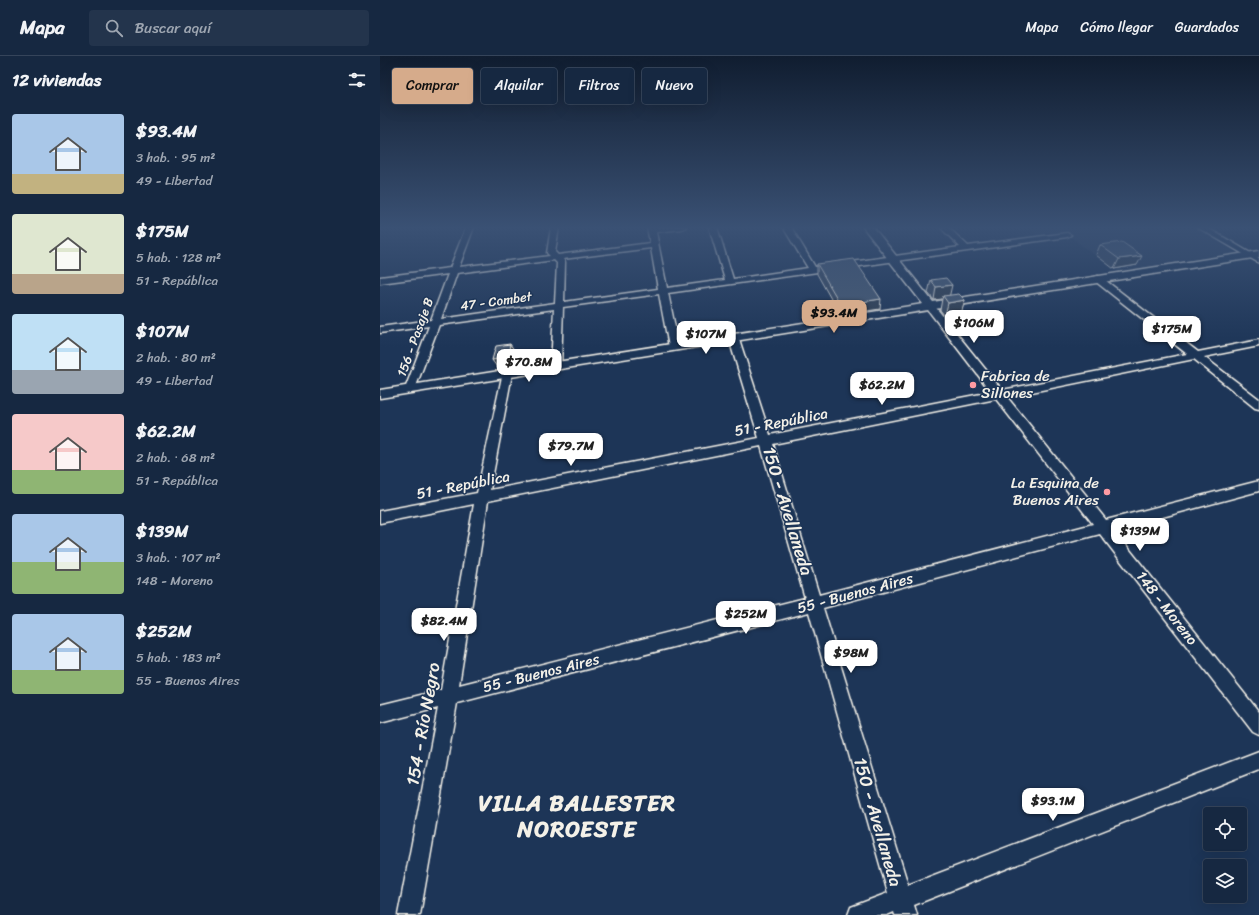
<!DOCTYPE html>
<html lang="es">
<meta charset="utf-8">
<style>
:root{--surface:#162841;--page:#23344c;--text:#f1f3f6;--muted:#9ea6b1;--line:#35445a;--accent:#d6ab8b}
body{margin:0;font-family:Sriracha,sans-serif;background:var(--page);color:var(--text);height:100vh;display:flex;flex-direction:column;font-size:15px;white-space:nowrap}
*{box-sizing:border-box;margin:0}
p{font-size:13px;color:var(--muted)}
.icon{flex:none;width:22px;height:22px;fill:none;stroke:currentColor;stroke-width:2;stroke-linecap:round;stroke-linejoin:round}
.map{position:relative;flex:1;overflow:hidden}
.panel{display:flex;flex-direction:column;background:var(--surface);width:380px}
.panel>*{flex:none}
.guide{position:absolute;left:12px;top:12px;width:380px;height:36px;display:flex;gap:8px}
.controls{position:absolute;left:823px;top:751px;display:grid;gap:8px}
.controls a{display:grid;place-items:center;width:44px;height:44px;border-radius:4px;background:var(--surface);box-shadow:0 4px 16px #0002,0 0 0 1px var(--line);font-size:20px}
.price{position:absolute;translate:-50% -34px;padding:0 9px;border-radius:8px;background:#fff;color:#222;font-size:13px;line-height:26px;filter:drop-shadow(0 1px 2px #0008)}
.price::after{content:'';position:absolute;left:50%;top:24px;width:12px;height:9px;margin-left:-6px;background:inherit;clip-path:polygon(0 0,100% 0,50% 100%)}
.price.selected{background:var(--accent);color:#111}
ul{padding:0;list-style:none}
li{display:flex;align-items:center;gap:12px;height:100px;padding:0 12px}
li span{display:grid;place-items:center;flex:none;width:112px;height:80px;border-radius:4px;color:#555}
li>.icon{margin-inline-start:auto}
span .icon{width:48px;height:48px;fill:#fffc;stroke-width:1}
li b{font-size:17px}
h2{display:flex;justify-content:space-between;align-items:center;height:48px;padding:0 12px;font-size:17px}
.pill{padding:0 14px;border-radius:4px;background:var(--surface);box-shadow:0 4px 16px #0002,0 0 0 1px var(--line);font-size:14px;line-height:36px}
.pill.selected{background:var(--accent);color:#111}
header{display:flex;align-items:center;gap:24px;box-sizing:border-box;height:56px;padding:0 20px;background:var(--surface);border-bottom:1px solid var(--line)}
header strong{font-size:19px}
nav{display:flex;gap:22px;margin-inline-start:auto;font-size:14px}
.search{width:280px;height:36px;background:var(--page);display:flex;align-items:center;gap:10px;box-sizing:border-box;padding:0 14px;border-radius:4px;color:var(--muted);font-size:15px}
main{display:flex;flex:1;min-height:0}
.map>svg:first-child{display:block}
.built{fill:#2a4060}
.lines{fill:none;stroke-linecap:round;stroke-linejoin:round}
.minor-casing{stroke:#f4f1e8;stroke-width:3}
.tertiary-casing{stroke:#f4f1e8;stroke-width:3}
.minor{fill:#1d3557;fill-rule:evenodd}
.tertiary{fill:#1d3557;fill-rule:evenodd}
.wall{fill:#3e4e64;stroke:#f4f1e8}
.shaded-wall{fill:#324051;stroke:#f4f1e8}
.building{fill:#485b74;stroke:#f4f1e8}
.poi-dot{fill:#ff9aa2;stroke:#1d3557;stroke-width:1.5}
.labels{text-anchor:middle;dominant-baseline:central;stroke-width:3;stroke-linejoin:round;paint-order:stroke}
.far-street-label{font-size:13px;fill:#f4f1e8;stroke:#1d3557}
.poi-label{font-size:15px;fill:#f4f1e8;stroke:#1d3557;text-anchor:start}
.street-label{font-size:15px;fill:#f4f1e8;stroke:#1d3557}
.near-street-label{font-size:18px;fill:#f4f1e8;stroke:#1d3557}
.near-district-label{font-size:23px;font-weight:bold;letter-spacing:1px;fill:#f4f1e8;stroke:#1d3557}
</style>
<header>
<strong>Mapa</strong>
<div class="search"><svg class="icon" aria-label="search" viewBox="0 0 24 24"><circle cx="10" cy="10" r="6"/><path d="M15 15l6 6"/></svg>Buscar aquí</div>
<nav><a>Mapa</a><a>Cómo llegar</a><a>Guardados</a></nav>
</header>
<main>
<section class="panel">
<h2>12 viviendas<svg class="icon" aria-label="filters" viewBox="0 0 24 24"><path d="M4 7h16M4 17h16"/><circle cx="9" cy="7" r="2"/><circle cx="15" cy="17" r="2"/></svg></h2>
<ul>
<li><span style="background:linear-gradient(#a9c7e8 75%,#c2b280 0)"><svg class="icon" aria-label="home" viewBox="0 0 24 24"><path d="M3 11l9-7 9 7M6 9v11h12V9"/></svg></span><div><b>$93.4M</b><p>3 hab. · 95 m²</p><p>49 - Libertad</p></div></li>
<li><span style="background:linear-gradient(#dfe7d0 75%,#b9a48a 0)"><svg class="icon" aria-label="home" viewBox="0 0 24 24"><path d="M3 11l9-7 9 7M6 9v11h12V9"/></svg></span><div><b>$175M</b><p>5 hab. · 128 m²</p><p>51 - República</p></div></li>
<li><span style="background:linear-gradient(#bfe0f5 70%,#9aa5b1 0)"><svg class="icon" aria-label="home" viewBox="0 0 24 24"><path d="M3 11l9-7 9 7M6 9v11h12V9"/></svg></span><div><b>$107M</b><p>2 hab. · 80 m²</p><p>49 - Libertad</p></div></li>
<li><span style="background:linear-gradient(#f6c9c9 70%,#8fb573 0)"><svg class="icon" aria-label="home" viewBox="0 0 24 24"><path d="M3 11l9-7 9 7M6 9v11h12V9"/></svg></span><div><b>$62.2M</b><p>2 hab. · 68 m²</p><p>51 - República</p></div></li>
<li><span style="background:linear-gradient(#a9c7e8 60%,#8fb573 0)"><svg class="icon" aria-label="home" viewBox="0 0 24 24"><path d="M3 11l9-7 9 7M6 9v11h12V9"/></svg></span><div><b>$139M</b><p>3 hab. · 107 m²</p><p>148 - Moreno</p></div></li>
<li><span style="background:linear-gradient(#a9c7e8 70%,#8fb573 0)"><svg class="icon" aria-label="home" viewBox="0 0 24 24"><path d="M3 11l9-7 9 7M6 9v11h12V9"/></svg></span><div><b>$252M</b><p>5 hab. · 183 m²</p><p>55 - Buenos Aires</p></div></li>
</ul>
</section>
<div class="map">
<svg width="879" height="859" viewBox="0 0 879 859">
<rect width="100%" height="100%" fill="#1d3557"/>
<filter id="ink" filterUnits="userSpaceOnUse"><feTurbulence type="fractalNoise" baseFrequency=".025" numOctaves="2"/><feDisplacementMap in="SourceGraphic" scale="8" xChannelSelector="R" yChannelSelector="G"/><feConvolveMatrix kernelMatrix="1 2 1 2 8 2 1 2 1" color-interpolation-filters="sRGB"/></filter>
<g filter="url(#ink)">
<path class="built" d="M 646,171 L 813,171 L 852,194 L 854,197 L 738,215 L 710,196 L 691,181 L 694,181 L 688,176 L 658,180 Z"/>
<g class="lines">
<defs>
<path id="minor" d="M 86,171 L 94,171 L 79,211 L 170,200 L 167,197 L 171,171 L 179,171 L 175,196 L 178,199 L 270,187 L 267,171 L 306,171 L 302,173 L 276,176 L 287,232 L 345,224 L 329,171 L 337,171 L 353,223 L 428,212 L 403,171 L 411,171 L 435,211 L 580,191 L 560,171 L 568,171 L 588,190 L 687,177 L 691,179 L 687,181 L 288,237 L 299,291 L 294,294 L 289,291 L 279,238 L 183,251 L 181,310 L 176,313 L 171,310 L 174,253 L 59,269 L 35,333 L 34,336 L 26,336 L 25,333 L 49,270 L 0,277 L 0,271 L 51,264 L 68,218 L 0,227 L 0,221 L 70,212 ZM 271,192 L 278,233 L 184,246 L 185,206 L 183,203 ZM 174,204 L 177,207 L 175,247 L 61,263 L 77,217 Z
M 817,171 L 826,171 L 879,202 L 879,207 Z
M 718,220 L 721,221 L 818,296 L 879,284 L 879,290 L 824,301 L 879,343 L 879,353 L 875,352 L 814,303 L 627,341 L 726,464 L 879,425 L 879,435 L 734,474 L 879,656 L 879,679 L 873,676 L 720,478 L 443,552 L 528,829 L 879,695 L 879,713 L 534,849 L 537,859 L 515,859 L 514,856 L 507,859 L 468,859 L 471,851 L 508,837 L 429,556 L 77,647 L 40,859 L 18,859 L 58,652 L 0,667 L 0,649 L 61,634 L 94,448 L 0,467 L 0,455 L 97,437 L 123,316 L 127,315 L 132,318 L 110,434 L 379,382 L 349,283 L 354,280 L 359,283 L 390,379 L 611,336 L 545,250 L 550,247 L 553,248 L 622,334 L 807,298 L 715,225 L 714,223 L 715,221 ZM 616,343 L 713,468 L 439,539 L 393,388 ZM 381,390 L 425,542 L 79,629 L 108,445 Z"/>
<path id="tertiary" d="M 483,171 L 493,171 L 553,246 L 879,195 L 879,201 L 0,342 L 0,334 L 543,248 Z"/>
</defs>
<use href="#minor" class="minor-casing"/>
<use href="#tertiary" class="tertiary-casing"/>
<use href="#minor" class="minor"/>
<use href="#tertiary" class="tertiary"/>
</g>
<path class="wall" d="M 720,189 L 757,209 L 734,213 L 716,199 Z
M 437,208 L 500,253 L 460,259 L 437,218 Z
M 551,224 L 569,239 L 585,244 L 581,258 L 565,260 L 560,254 L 562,243 L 554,244 L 548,237 Z"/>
<path class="shaded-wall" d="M 762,200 L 757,209 L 734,213 L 739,203 Z
M 572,229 L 569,242 L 563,240 L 562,243 L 554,244 L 556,231 Z
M 501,243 L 500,253 L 460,259 L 461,249 Z
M 585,244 L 581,258 L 565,260 L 568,247 Z
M 130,288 L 134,294 L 132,309 L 117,311 L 112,304 Z"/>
<path class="building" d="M 742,186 L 762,200 L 739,203 L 720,189 Z
M 474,203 L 501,243 L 461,249 L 437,208 Z
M 566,222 L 572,229 L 556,231 L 551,224 Z
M 579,238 L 585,244 L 568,247 L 563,240 Z
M 130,288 L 128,302 L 112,304 L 116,290 Z"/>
</g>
<linearGradient id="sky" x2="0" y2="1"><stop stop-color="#101d30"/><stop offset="0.59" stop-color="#3a5174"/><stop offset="1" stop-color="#3a5174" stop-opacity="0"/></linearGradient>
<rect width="879" height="291" fill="url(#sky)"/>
<g class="poi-dot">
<circle cx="593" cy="329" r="4"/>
<circle cx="727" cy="436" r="4"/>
</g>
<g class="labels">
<g class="far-street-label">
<text transform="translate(116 245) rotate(-8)">47 - Combet</text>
<text transform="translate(35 281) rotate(-70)">156 - Pasaje B</text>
</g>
<g class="poi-label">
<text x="601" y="320">Fabrica de<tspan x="601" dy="17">Sillones</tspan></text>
<text x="719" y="427" text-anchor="end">La Esquina de<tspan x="719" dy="17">Buenos Aires</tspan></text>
</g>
<g class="street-label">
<text transform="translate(401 366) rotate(-11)">51 - República</text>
<text transform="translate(83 429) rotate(-11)">51 - República</text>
<text transform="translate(475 537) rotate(-15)">55 - Buenos Aires</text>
<text transform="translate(787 552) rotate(52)">148 - Moreno</text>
<text transform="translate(161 617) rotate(-14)">55 - Buenos Aires</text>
</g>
<g class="near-street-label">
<text transform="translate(408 455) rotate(73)">150 - Avellaneda</text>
<text transform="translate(43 668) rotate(-80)">154 - Río Negro</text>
<text transform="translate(498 766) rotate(74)">150 - Avellaneda</text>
</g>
<g class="near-district-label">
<text x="197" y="747">VILLA BALLESTER<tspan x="197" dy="26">NOROESTE</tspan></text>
</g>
</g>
</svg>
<div class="controls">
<a><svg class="icon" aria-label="locate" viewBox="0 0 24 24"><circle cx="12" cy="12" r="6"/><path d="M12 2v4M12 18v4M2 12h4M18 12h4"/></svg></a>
<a><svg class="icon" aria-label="layers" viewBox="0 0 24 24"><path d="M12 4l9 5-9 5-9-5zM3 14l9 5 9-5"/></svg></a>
</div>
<b class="price selected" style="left:454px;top:278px">$93.4M</b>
<b class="price" style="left:594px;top:288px">$106M</b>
<b class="price" style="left:792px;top:294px">$175M</b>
<b class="price" style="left:326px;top:299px">$107M</b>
<b class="price" style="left:149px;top:327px">$70.8M</b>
<b class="price" style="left:502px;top:350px">$62.2M</b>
<b class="price" style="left:191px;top:411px">$79.7M</b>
<b class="price" style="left:760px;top:496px">$139M</b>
<b class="price" style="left:366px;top:579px">$252M</b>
<b class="price" style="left:64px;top:586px">$82.4M</b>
<b class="price" style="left:471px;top:618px">$98M</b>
<b class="price" style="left:673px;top:766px">$93.1M</b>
<div class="guide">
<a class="pill selected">Comprar</a>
<a class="pill">Alquilar</a>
<a class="pill">Filtros</a>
<a class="pill">Nuevo</a>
</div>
</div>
</main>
